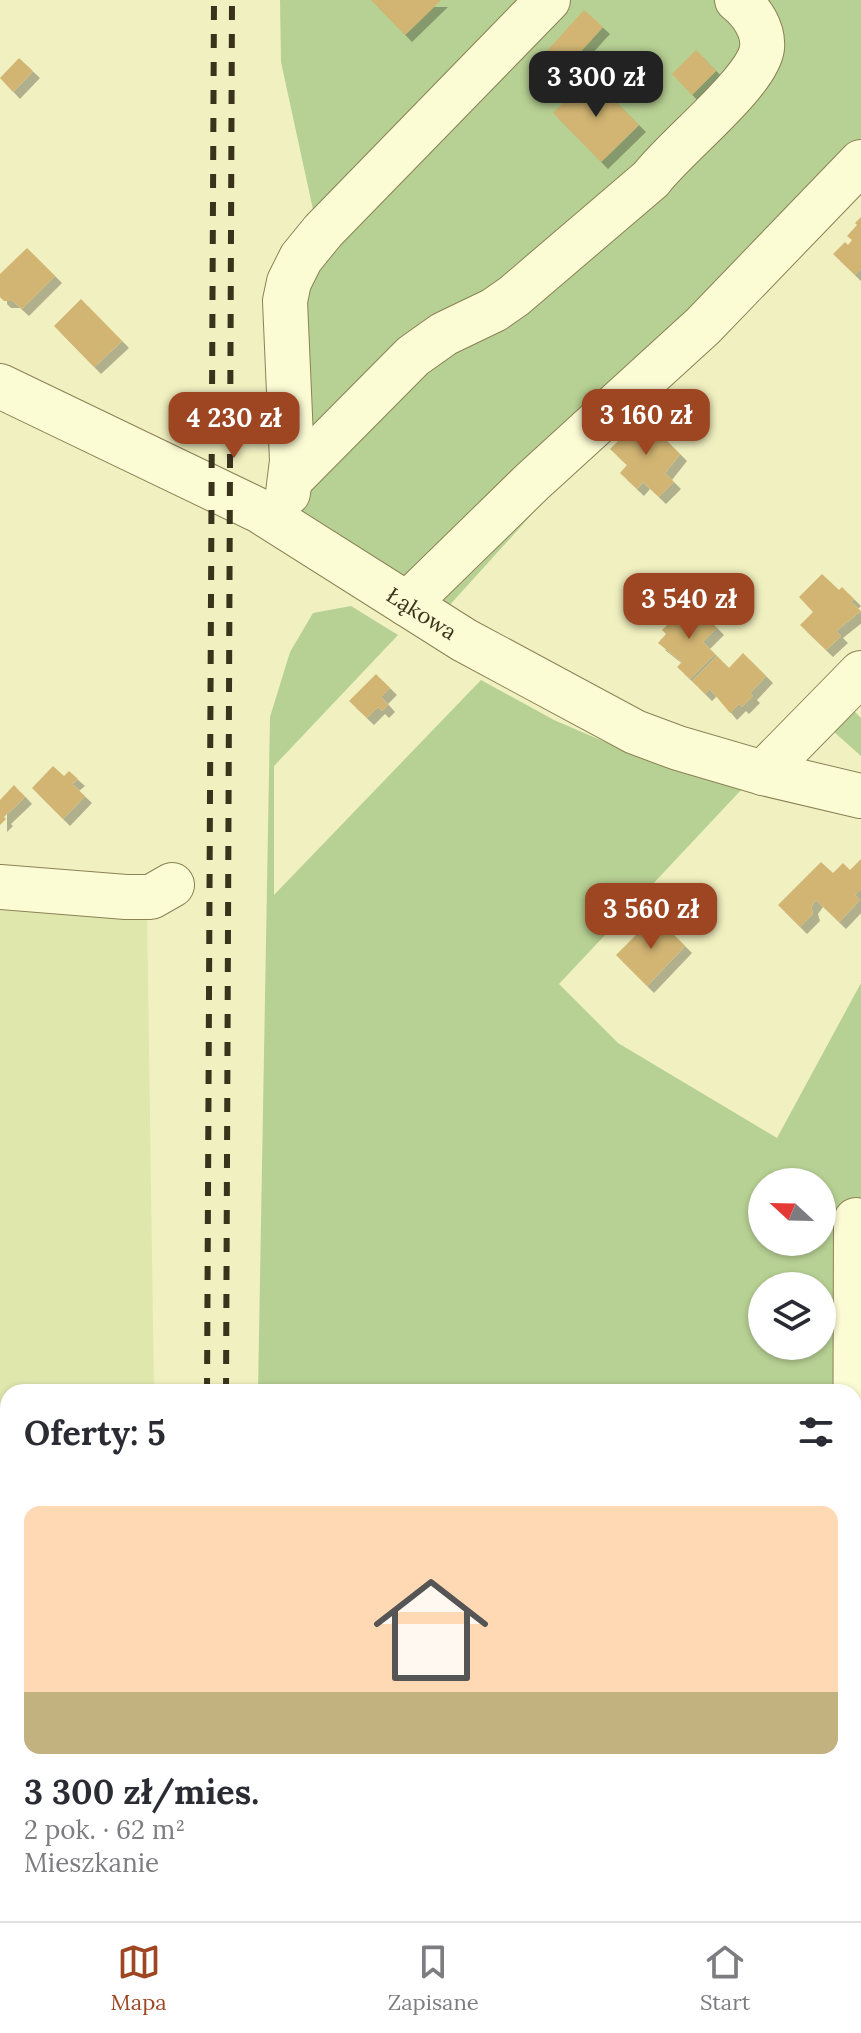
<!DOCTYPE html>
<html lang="pl">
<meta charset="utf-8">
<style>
:root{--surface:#fff;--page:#f2f2f3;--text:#2b2b33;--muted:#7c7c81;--line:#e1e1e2;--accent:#9e4522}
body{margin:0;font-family:Lora,serif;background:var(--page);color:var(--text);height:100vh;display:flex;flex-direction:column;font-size:30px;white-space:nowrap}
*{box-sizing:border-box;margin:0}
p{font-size:26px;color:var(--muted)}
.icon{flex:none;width:44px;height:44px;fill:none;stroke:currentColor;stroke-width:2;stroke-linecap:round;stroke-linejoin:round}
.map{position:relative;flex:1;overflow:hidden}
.sheet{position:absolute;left:0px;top:1384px;width:862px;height:538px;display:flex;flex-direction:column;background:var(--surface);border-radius:24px 24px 0 0;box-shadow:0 2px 6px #0004}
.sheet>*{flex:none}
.needle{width:52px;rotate:292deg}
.controls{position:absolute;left:748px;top:1168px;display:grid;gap:16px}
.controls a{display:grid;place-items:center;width:88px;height:88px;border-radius:50%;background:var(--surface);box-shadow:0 2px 6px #0004;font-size:40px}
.price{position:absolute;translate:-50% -68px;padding:0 18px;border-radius:16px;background:var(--accent);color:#fff;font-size:26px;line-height:52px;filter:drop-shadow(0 2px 4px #0008)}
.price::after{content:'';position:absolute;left:50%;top:48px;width:24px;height:18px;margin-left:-12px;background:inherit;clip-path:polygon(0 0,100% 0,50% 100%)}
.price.on{background:#222;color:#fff}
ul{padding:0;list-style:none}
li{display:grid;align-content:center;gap:16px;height:424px;padding:0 24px}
li span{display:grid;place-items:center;height:248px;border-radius:16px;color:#555}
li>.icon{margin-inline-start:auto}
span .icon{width:144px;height:144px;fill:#fffc;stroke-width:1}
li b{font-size:34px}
h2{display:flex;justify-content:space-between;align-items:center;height:96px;padding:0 24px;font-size:34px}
.tab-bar{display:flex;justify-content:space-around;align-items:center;height:112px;border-top:2px solid var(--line);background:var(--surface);font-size:22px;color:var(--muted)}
.tab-bar a{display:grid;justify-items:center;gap:4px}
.tab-bar .on{color:var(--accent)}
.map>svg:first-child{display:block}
.farmland{fill:#e0e7ad}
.green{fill:#b7d093;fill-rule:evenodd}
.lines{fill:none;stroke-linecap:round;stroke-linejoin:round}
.stream{stroke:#699091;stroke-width:9}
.building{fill:#d2b573;filter:url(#shadow)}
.minor-casing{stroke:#8b8256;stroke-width:46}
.minor{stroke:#fbfbd4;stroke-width:44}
.rail{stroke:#3a331c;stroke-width:6;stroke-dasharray:14 14;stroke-linecap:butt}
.labels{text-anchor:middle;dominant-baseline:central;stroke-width:6;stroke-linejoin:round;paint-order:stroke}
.street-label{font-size:22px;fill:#3a331c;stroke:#f8f8d0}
</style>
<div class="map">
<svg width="861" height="1921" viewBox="0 0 861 1921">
<defs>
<filter id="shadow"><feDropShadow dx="7" dy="7" stdDeviation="0" flood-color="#0004"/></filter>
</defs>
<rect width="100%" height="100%" fill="#f1f0c0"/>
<path class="farmland" d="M 0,891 L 147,911 L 154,1392 L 8,1392 L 8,1722 L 0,1724 Z"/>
<path class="green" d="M 280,0 L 861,0 L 861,159 L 620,417 L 447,608 L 425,567 L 408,579 L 303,523 L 299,497 L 292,320 L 322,251 L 281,62 Z
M 351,606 L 398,635 L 274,766 L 274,895 L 481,680 L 554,720 L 635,755 L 742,789 L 559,984 L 618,1043 L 777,1138 L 861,983 L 861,1921 L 265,1921 L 265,1914 L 854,1914 L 854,1392 L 258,1392 L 270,717 L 290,652 L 313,613 ZM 762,1182 L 822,1182 L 822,1242 L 762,1242 ZM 762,1286 L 822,1286 L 822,1346 L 762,1346 Z
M 853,710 L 861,718 L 861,756 L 833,731 Z
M 8,1722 L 8,1914 L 162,1914 L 162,1921 L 0,1921 L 0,1724 Z"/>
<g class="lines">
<path class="stream" d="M 0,1741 L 8,1739"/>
</g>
<path class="building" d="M 371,0 L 441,0 L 405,35 Z
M 584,10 L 603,27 L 564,70 L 545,53 Z
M 696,50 L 716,71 L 692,95 L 672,74 Z
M 19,58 L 33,71 L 13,92 L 0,78 Z
M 590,76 L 639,125 L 601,162 L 553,113 Z
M 861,217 L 861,269 L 855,275 L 833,254 L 845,242 L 848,245 L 852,240 L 847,236 L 857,225 L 855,223 Z
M 27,248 L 55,276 L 22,309 L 13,301 L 4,301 L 0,297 L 0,274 Z
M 81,299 L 122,341 L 94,367 L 54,326 Z
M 643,417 L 680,454 L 665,473 L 674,482 L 659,497 L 643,482 L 637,489 L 620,473 L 627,465 L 610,449 Z
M 822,574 L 839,590 L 842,587 L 854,599 L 851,602 L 861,611 L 836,631 L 841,636 L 826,650 L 800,625 L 813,612 L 799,597 Z
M 694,605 L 717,628 L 703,642 L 715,654 L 690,679 L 677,667 L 682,662 L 658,643 L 666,634 L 662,630 L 674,618 L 678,621 Z
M 743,653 L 766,676 L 750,693 L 753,696 L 742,707 L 739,704 L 730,713 L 710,689 L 705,694 L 692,681 L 717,656 L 729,668 Z
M 376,674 L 390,688 L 381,697 L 388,705 L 382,711 L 378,707 L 367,718 L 349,701 Z
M 53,766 L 64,776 L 69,771 L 78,779 L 72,784 L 85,796 L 63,819 L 32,788 Z
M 14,785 L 25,797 L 4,817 L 6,819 L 0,825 L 0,800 Z
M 861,859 L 861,889 L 855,895 L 860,900 L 839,922 L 816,900 L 811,907 L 813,914 L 800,927 L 778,905 L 821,862 L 833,873 L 843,863 L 850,870 Z
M 655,916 L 685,946 L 647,986 L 616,955 Z"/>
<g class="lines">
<defs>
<g id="minor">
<path id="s1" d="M 0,386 L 260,511 L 464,640 L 635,732 L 678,748 L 763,773 L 861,796"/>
<path d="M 291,479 L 413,356 L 444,334 L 494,310 L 514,296 L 651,179 C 675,147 758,82 762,48 C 764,29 751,11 737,0"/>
<path d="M 288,493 L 292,461 L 285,301 L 289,282 L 301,258 L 323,231 L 548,0"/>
<path d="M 407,604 L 532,482 L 703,326 L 861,162"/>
<path d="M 763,773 L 861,673"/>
<path d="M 0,887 L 126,897 L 151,897 L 172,885"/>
<path d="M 854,1921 L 856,1220"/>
</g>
</defs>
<use href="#minor" class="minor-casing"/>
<use href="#minor" class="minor"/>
<path class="rail" d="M 207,1392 L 214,0
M 226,1392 L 232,0
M 205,1921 L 205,1914
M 223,1921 L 223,1914"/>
</g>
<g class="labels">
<g class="street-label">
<text stroke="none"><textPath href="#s1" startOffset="480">Łąkowa</textPath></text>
</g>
</g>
</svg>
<div class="controls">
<a><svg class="needle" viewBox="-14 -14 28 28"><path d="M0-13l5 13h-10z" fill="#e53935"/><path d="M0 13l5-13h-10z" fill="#7c7c81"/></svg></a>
<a><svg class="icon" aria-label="layers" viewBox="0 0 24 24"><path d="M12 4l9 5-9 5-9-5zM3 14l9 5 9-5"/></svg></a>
</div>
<b class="price on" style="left:596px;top:119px">3 300 zł</b>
<b class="price" style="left:646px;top:457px">3 160 zł</b>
<b class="price" style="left:234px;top:460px">4 230 zł</b>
<b class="price" style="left:689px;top:641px">3 540 zł</b>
<b class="price" style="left:651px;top:951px">3 560 zł</b>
<section class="sheet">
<h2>Oferty: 5<svg class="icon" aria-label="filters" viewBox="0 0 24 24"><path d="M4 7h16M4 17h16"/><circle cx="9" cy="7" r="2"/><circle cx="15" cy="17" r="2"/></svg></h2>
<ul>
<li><span style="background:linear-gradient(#ffd9b3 75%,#c2b280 0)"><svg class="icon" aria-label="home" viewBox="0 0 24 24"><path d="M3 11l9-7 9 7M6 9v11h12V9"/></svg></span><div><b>3 300 zł/mies.</b><p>2 pok. · 62 m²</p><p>Mieszkanie</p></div></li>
</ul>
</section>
</div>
<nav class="tab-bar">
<a class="on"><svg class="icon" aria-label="map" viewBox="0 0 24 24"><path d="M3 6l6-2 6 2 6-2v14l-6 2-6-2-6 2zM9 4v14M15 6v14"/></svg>Mapa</a>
<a><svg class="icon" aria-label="saved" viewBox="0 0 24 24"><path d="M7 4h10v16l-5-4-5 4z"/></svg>Zapisane</a>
<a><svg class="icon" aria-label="home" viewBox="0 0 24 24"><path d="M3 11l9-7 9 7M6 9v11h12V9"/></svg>Start</a>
</nav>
